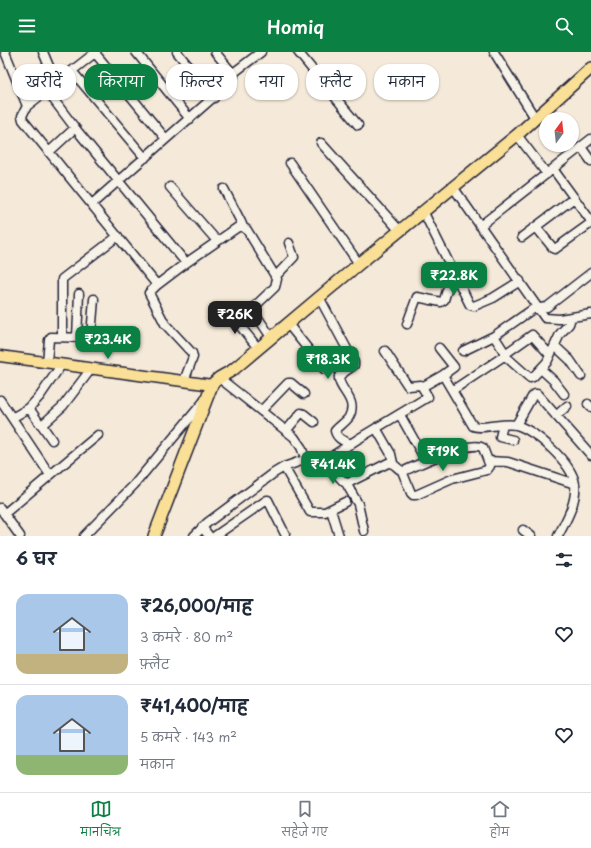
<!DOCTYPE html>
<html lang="hi">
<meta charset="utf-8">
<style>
:root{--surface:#fff;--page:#f2f2f3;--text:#1f2937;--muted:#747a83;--line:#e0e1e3;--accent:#0b8043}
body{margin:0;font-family:"Playpen Sans","Playpen Sans Deva",sans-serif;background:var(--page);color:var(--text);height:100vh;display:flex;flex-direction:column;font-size:15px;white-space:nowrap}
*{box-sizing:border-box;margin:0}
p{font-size:13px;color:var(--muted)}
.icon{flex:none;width:22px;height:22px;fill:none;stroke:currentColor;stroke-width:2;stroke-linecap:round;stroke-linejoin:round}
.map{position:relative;height:484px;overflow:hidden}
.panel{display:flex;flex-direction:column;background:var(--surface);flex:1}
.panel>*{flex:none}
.top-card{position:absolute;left:12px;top:12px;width:567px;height:36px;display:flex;gap:8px}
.needle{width:26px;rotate:15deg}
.buttons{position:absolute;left:539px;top:60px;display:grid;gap:8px}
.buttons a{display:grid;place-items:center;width:40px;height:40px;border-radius:50%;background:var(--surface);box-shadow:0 1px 3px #0004;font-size:20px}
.price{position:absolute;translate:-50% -34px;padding:0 9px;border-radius:8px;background:var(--accent);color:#fff;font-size:13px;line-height:26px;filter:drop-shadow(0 1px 2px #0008)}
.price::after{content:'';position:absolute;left:50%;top:24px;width:12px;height:9px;margin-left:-6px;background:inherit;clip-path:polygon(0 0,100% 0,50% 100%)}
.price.current{background:#222;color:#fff}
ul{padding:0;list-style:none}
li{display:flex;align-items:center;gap:12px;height:100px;padding:0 16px}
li+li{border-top:1px solid var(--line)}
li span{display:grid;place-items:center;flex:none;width:112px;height:80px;border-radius:12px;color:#555}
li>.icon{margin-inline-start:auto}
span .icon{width:48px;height:48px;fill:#fffc;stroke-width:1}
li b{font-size:17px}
h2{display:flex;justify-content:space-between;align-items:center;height:48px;padding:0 16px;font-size:17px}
.tag{padding:0 14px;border-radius:16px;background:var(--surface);box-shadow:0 1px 3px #0004;font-size:14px;line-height:36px}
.tag.current{background:var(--accent);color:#fff}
header{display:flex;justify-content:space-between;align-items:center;height:52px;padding:0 16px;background:var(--accent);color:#fff;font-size:18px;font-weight:600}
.tabs{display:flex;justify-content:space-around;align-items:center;height:56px;border-top:1px solid var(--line);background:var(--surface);font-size:11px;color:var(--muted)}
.tabs a{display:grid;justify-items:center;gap:2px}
.tabs .current{color:var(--accent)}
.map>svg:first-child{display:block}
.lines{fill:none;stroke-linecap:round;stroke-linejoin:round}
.minor-casing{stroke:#22223b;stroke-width:11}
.major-casing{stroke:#22223b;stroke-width:13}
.highway-casing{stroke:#22223b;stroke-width:14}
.minor{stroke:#f7f3e8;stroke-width:8}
.major{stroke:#fadf96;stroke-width:10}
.highway{stroke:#fadf96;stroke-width:11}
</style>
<header><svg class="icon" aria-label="menu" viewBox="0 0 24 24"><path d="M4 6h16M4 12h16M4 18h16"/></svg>Homiq<svg class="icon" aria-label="search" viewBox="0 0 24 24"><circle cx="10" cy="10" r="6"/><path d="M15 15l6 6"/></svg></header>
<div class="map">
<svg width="591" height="484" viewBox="0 0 591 484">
<rect width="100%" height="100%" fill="#f5ead9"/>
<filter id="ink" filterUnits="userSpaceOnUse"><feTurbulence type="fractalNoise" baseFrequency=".025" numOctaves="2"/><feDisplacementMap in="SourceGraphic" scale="8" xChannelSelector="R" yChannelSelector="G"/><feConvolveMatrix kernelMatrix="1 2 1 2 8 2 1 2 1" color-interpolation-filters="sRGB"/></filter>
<g filter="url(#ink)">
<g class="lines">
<defs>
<path id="minor" d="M 5,0 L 27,54
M 43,0 L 56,31
M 96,0 L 27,54 L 22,64 L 23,68 L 157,233
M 136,0 L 190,67
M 177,0 L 214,46
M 215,0 L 234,23
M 298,0 L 358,73
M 494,0 L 535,66
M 95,1 L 166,87
M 72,19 L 145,106
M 47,39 L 75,76 L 186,211
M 517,83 L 547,122
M 321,91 L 400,179
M 581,95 L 591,109
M 49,100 L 75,76
M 290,111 L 359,212
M 553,117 L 591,169
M 170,135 L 217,189
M 453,135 L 545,266 L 559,267 L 591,262
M 224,137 L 241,170 L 243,175
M 92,152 L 225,35 L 236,19 L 261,0
M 423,159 L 470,253 L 474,254 L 493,246 L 520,229
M 480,174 L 591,87
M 536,175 L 553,196 L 555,197 L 591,171
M 522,185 L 574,146
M 275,225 L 294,205 L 289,191
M 319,245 L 354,310 L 354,313 L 339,324 C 337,337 359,347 349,365 C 346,370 339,374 335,379 C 337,387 344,389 351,392
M 227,258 L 258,296
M 288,272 L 324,317
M 407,272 L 417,245 L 441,250 L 444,248 L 453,219
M 62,285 L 62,227 L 118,184
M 77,285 L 79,242
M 555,294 L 570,308 L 581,324
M 463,299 L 494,284 L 533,257 L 547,255 L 591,221
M 505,302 L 532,283 L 550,303
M 504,303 L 530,326 L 533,325 L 547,310 L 560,282 L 569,272 L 571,266
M 47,310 L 49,288 L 51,285 L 89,286 L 91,284 L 94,247
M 541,317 L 554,329 L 564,342
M 443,323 L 473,374 C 481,378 504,370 516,373 C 536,379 572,411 575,432 C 577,450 566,469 558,484
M 218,325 L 294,385 L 301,395 L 306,408
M 184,329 L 193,305 L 192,301 L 165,272 L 149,241 L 157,233 L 186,211 L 238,175 L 243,175 L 247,178 L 277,227 L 275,235 L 252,257 L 271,285
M 422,335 L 443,323 L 454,315 L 439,296
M 453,338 L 504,304 L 505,301 L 494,284
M 0,348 L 50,423
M 588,352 L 591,355
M 29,356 L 40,344 L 62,312
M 261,359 L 288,331 L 291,331 L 304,342
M 400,363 L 426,409
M 556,364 L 567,354
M 12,366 L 29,356 L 40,372 L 43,372 L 63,354 L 91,317
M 41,372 L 52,388
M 503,373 L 500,385 L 513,388
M 516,373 L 532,345 L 535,342 L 537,342 L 591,403
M 376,376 L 391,402 L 393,411
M 286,379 L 301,361 L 304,362 L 314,370
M 488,409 L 508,410 L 575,432
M 323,410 L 358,387 L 428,345 L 421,333 L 408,334 L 385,299
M 284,415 L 310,460 L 325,460 L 345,450
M 346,431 L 358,452 L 364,479
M 0,456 L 20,484
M 331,458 L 339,484
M 4,462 L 98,383
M 202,475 L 209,484
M 523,478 L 531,484
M 84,484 L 134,433 L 204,349
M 194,484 L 207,471 L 274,421 L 284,415 L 304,408 L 326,411 L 344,430 L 349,431 L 352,429 L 388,411 C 396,410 397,419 404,419 C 417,413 472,387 483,396 L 490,414 L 487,418 L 452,427 L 416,443 L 413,443 L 411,441 L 402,419
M 215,484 L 267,448 L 268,448 L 285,482"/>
<path id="major" d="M 0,304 L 212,333"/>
<path id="highway" d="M 154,484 L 212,333 C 219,323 225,324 234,317 L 359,212 L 517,83 L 591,16"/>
</defs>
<use href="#minor" class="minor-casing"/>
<use href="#major" class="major-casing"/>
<use href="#highway" class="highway-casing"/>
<use href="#minor" class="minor"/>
<use href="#major" class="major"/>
<use href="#highway" class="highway"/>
</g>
</g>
</svg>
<div class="buttons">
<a><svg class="needle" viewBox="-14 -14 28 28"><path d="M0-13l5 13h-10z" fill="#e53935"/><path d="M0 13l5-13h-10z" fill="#747a83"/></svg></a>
</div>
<b class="price" style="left:454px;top:244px">₹22.8K</b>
<b class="price current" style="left:235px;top:283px">₹26K</b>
<b class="price" style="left:108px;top:308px">₹23.4K</b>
<b class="price" style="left:328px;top:328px">₹18.3K</b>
<b class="price" style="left:443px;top:420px">₹19K</b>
<b class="price" style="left:333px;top:433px">₹41.4K</b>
<div class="top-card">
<a class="tag">खरीदें</a>
<a class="tag current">किराया</a>
<a class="tag">फ़िल्टर</a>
<a class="tag">नया</a>
<a class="tag">फ़्लैट</a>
<a class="tag">मकान</a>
</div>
</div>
<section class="panel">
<h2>6 घर<svg class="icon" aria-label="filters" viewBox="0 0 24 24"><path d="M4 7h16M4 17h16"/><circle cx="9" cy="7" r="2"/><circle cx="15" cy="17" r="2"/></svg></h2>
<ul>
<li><span style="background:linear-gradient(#a9c7e8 75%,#c2b280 0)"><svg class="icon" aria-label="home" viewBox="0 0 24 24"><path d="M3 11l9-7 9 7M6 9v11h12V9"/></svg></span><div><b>₹26,000/माह</b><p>3 कमरे · 80 m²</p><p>फ़्लैट</p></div><svg class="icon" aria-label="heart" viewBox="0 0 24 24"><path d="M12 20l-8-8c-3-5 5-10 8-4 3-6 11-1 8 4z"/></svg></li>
<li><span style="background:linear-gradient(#a9c7e8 75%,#8fb573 0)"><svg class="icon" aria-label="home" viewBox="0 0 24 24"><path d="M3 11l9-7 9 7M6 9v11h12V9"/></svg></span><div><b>₹41,400/माह</b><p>5 कमरे · 143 m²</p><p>मकान</p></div><svg class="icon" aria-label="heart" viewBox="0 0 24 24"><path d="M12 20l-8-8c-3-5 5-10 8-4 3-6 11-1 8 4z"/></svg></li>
</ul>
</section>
<nav class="tabs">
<a class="current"><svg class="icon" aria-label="map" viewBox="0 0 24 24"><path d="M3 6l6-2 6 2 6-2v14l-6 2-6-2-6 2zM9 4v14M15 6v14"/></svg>मानचित्र</a>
<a><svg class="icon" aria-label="saved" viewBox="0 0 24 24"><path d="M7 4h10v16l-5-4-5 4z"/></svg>सहेजे गए</a>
<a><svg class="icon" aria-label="home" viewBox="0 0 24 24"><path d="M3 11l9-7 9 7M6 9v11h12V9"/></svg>होम</a>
</nav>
